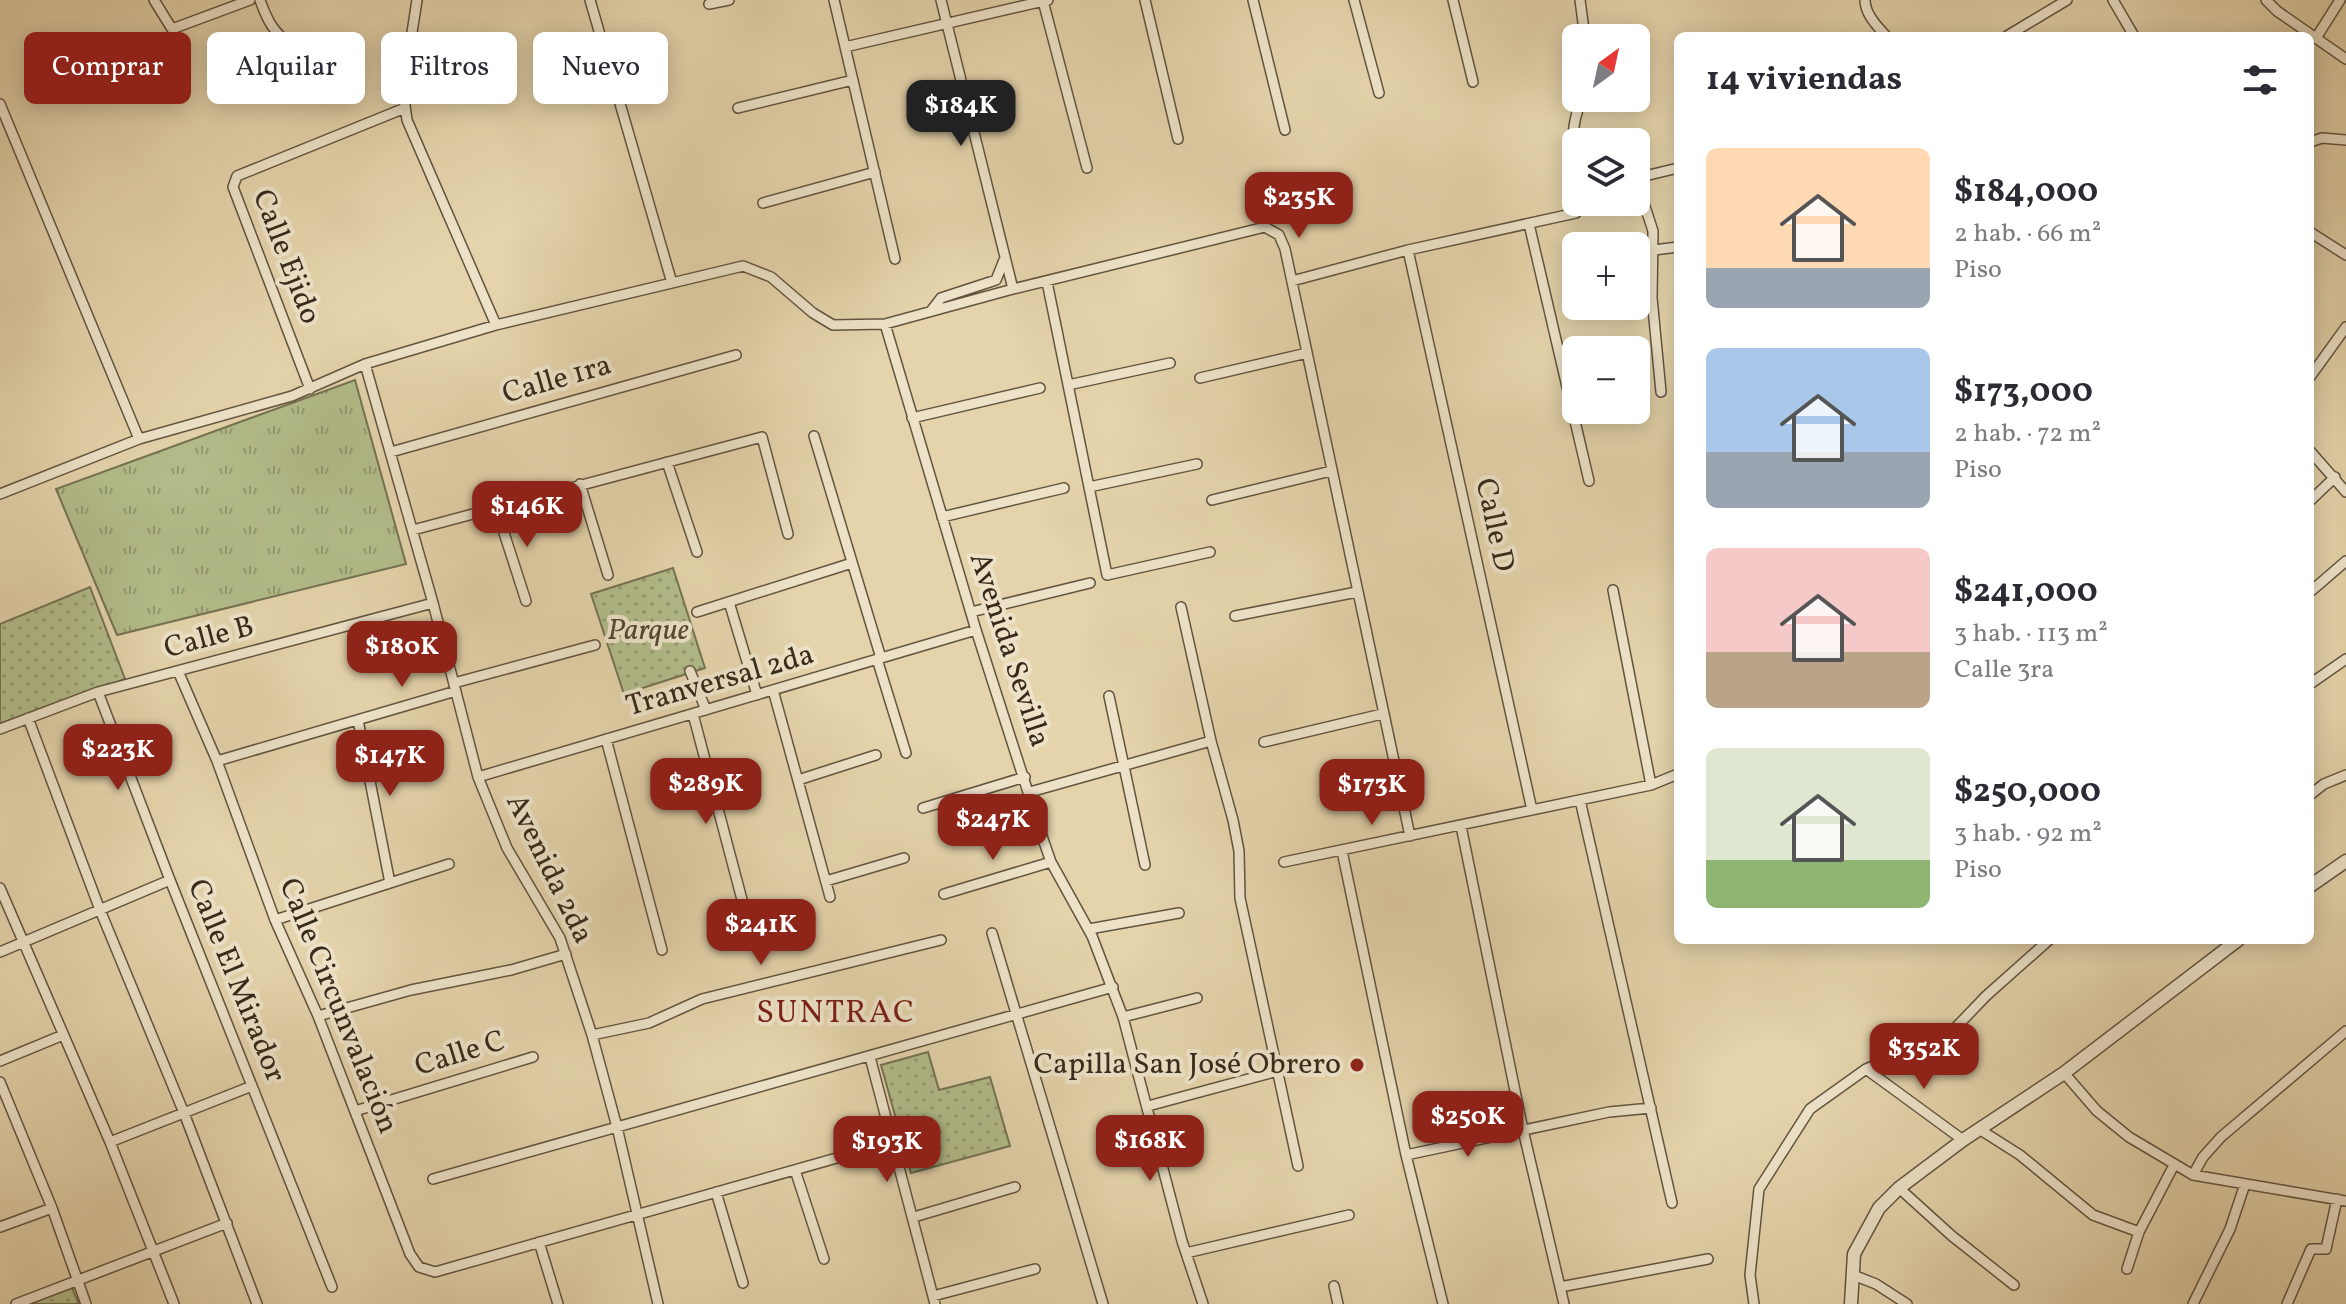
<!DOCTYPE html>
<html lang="es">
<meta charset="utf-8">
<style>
:root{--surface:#fff;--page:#f2f2f3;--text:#2b2b33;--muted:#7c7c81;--accent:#8f2418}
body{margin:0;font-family:Vollkorn,serif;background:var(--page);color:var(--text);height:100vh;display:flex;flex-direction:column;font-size:30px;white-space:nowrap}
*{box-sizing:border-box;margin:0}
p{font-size:26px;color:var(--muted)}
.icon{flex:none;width:44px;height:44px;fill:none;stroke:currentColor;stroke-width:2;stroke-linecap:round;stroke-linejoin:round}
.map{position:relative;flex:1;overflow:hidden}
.drawer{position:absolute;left:1674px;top:32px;width:640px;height:912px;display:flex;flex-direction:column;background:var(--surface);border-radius:12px;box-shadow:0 4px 20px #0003}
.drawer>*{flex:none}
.top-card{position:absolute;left:24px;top:32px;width:760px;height:72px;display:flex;gap:16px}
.needle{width:52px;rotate:33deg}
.controls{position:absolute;left:1562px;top:24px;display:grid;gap:16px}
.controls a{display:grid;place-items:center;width:88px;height:88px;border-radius:12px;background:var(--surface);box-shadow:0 4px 20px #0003;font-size:40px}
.price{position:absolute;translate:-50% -68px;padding:0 18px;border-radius:16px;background:var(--accent);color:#fff;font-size:26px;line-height:52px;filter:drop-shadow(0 2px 4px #0008)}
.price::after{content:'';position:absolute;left:50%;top:48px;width:24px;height:18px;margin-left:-12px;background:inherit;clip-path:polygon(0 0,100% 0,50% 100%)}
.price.current{background:#222;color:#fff}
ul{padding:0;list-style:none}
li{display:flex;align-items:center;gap:24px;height:200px;padding:0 32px}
li span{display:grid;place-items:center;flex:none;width:224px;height:160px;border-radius:12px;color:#555}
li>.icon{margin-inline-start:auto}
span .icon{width:96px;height:96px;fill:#fffc;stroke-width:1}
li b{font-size:34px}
h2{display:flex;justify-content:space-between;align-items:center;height:96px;padding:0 32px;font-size:34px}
.chip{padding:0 28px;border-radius:12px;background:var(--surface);box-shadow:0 4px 20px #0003;font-size:28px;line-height:72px}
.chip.current{background:var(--accent);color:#fff}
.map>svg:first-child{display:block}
.grass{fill:url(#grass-tufts);stroke:#757352;stroke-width:2}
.park{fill:url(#park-dots);stroke:#757352;stroke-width:2}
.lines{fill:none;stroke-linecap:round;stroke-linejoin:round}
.minor-casing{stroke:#63543f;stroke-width:12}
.tertiary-casing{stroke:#63543f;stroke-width:15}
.minor{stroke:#ede2c8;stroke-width:9}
.tertiary{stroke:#ede2c8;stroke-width:12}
.poi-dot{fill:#8f2418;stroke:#ede2c8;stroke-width:3}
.labels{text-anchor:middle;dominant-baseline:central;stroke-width:8;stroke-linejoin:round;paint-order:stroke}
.street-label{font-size:30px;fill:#382a1b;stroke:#ede2c8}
.park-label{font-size:30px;font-style:italic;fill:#504731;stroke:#ede2c8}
.poi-label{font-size:30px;fill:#382a1b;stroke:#ede2c8;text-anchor:end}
.neighbourhood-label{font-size:32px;letter-spacing:2px;fill:#7a1f14;stroke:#ede2c8}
</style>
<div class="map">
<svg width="2346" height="1304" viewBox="0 0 2346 1304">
<defs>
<pattern id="grass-tufts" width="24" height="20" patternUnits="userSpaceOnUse" patternTransform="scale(2)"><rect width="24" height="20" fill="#b2bc8a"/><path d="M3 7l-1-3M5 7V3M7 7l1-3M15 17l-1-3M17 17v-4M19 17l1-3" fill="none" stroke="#929970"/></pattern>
<pattern id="park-dots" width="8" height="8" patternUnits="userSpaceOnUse" patternTransform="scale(2)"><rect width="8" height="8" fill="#b2bc8a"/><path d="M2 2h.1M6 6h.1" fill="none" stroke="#929970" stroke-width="1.8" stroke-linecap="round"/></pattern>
</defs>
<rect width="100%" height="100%" fill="#e4d3ab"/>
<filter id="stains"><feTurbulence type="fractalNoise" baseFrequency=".0025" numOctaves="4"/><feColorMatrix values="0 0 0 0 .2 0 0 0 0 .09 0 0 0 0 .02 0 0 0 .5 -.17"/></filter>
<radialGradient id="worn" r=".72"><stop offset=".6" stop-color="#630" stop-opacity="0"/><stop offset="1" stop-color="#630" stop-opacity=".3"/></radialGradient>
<path class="grass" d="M 355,380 L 406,564 L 117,635 L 56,489 Z"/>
<path class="park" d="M 673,568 L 705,668 L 624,694 L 591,594 Z
M 90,587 L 125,679 L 0,729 L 0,624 Z
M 928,1052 L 939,1090 L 990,1077 L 1010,1146 L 911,1173 L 881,1065 Z
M 72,1288 L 79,1304 L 23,1304 Z"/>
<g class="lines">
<defs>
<path id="minor" d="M 154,0 L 172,29 L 250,0
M 260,0 C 267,20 274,34 292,45
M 417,0 L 403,91 L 407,120 L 496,325
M 590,0 L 672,283
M 834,0 L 895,259
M 941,0 L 1013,289
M 1145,0 L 1178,139
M 1253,0 L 1285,130
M 1354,0 L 1379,93
M 1453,0 L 1473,82
M 1580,0 L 1585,38
M 1865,0 C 1865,14 1877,26 1886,36
M 2113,0 L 2134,36
M 2266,0 L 2277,11 L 2346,59
M 1043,1 L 1087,168
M 709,4 L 729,0
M 2007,36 L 2067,0
M 2316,38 L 2340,0
M 845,47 L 1048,0
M 0,104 L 139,439
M 738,108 L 853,80
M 2310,142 L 2322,138 L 2346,140
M 1576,154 C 1570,135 1575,116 1582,98
M 1636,173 L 1649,175 L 1678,168
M 1636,179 L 1653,231 L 1652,298 L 1661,392
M 763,203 L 875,172
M 1529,224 L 1589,481
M 2310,232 L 2346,255
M 1408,250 L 1532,810
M 1654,250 L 1678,247
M 1292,281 L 1408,250 L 1576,213 L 1578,202
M 1047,282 L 1107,575 L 1210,552
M 931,311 L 941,298 L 996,280 L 1004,260
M 885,324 L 976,630 L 1044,842 L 1051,862 L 1092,936 L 1123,1017 L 1182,1241 L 1203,1304
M 365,364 L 433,603 L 478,777 L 507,848 L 560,938 L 592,1035 L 617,1127 L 658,1304
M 2310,377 L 2346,327
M 1200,378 L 1307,353
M 1068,385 L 1170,363
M 310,389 L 233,187 L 237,176 L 405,108
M 912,418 L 1040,388
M 814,436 L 881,658
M 2310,451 L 2346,492
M 391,452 L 736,355
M 667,462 L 697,552
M 580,484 L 608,575
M 1089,487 L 1197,464
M 0,494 L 139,439 L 292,396 L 365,364 L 496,325 L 743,266 L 771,277 L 813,313 L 833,325 L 885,324 L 1013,289 L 1265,227 L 1279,235 L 1285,249 L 1410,836
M 1212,500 L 1331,471
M 2310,501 L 2335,477
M 496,508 L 526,601
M 942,517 L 1064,488
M 413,530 L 762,437 L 788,534
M 1613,590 L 1651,785
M 2310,592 L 2346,561
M 729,602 L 757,695
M 1181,607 L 1211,741 L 1233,820 L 1239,851 L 1240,898 L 1298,1166
M 697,612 L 852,563
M 971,612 L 1090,583
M 1235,616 L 1357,592
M 877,659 L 906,753
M 178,671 L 217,761 L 275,920 L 318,1016 L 410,1254 L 419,1267 L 435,1272 L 893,1142
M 690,671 L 706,710
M 454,683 L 595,645
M 2310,684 L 2346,659
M 773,690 L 830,897
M 98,692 L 170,880 L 332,1287
M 1109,696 L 1145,865
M 693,714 L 750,930
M 28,718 L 100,910 L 184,1113 L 257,1304
M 358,720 L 390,883
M 0,729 L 98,692 L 433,603
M 606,739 L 662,950
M 1264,742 L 1382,714
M 217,761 L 456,691
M 478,777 L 976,630
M 798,780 L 876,755
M 1030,792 L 1211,741
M 2310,795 L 2324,784 L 2346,775
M 1580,800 L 1672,1203
M 923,808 L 1025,777
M 1461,826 L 1523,1130 L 1564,1304
M 1342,851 L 1406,1155 L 1443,1304
M 1284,862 L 1651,785 L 1678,774
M 826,881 L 904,858
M 0,888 L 110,1142 L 174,1304
M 944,894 L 1051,862
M 275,920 L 449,864
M 1089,929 L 1179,913
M 992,933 L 1103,1304
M 0,952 L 170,880
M 318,1016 L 411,990 L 511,970 L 566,954
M 1123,1017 L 1197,998
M 592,1035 L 649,1023 L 702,999 L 941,940
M 870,1057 L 935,1304
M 0,1061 L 63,1035
M 1866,1069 L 1963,1140
M 2064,1073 L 2097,1111 L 2129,1137 L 2193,1175 L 2346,1201
M 0,1082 L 52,1208 L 86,1304
M 1148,1106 L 1278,1071
M 355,1111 L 533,1057
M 1979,1129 L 2020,1155 L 2093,1215 L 2139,1232
M 110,1142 L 252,1086
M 1406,1155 L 1609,1112 L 1651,1108
M 795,1170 L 824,1259
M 2193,1175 L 2203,1157 L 2221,1137 L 2346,1031
M 433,1179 L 1113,987
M 1899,1188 L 1952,1236 L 2014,1285
M 716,1192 L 743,1283
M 914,1217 L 1015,1187
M 0,1227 L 52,1208
M 539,1242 L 558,1304
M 1186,1253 L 1349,1215
M 2127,1269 L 2139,1232 L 2174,1165
M 1853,1275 L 1876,1284 L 1907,1304
M 1334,1286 L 1338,1304
M 1560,1287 L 1708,1259
M 933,1296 L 1035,1269
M 16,1304 L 227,1223
M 1754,1304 L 1750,1275 L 1759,1189 L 1810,1109 L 1866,1069 L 1897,1055 L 1939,1045 L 1986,996 L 2049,940
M 2193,1304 L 2230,1229 L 2245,1184
M 2287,1304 L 2311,1249 L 2326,1249 L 2337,1199"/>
<path id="tertiary" d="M 2310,886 L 2346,861
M 1851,1304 L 1854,1254 L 1879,1208 L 1899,1188 L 1963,1140 L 2064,1073 L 2238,940"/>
</defs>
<use href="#minor" class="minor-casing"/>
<use href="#tertiary" class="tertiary-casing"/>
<use href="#minor" class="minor"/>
<use href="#tertiary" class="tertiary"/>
</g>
<circle class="poi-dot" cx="1357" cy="1065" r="8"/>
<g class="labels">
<g class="street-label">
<text transform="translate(286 257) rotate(69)">Calle Ejido</text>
<text transform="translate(557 380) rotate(-16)">Calle 1ra</text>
<text transform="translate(1494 525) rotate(78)">Calle D</text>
<text transform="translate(209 638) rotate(-15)">Calle B</text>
<text transform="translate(1009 650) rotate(72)">Avenida Sevilla</text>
<text transform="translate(720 681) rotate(-16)">Tranversal 2da</text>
<text transform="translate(549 869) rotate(64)">Avenida 2da</text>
<text transform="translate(236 981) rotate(68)">Calle El Mirador</text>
<text transform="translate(338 1006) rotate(68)">Calle Circunvalación</text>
<text transform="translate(460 1054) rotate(-17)">Calle C</text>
</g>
<g class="park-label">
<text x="648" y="631">Parque</text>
</g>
<g class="poi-label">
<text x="1341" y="1065">Capilla San José Obrero</text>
</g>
<g class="neighbourhood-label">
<text x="836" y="1014">SUNTRAC</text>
</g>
</g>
<rect width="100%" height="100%" filter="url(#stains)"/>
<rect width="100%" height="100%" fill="url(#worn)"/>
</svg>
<div class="controls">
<a><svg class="needle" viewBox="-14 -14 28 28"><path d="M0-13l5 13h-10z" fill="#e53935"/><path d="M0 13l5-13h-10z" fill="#7c7c81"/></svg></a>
<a><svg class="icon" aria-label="layers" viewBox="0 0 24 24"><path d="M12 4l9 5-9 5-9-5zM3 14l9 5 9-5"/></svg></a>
<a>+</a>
<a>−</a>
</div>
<b class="price current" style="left:961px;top:148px">$184K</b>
<b class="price" style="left:1299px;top:240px">$235K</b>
<b class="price" style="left:527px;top:549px">$146K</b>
<b class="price" style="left:402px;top:689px">$180K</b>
<b class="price" style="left:118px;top:792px">$223K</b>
<b class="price" style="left:390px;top:798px">$147K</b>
<b class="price" style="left:706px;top:826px">$289K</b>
<b class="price" style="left:1372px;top:827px">$173K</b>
<b class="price" style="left:993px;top:862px">$247K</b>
<b class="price" style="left:761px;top:967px">$241K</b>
<b class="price" style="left:1924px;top:1091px">$352K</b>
<b class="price" style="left:1468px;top:1159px">$250K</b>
<b class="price" style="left:1150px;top:1183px">$168K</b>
<b class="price" style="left:887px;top:1184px">$193K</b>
<div class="top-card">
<a class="chip current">Comprar</a>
<a class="chip">Alquilar</a>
<a class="chip">Filtros</a>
<a class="chip">Nuevo</a>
</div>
<section class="drawer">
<h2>14 viviendas<svg class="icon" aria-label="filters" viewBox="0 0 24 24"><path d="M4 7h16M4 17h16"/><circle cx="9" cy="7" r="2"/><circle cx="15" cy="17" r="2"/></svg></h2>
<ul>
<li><span style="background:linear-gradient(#ffd9b3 75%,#9aa5b1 0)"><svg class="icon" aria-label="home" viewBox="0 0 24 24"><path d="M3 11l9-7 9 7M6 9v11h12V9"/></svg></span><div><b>$184,000</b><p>2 hab. · 66 m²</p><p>Piso</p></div></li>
<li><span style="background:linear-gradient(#a9c7e8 65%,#9aa5b1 0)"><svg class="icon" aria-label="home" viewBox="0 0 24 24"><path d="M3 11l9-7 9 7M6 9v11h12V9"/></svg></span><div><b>$173,000</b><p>2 hab. · 72 m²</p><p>Piso</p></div></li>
<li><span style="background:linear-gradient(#f6c9c9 65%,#b9a48a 0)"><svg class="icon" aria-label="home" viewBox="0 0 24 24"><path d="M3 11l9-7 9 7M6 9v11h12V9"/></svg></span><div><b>$241,000</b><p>3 hab. · 113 m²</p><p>Calle 3ra</p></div></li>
<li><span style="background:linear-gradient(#dfe7d0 70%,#8fb573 0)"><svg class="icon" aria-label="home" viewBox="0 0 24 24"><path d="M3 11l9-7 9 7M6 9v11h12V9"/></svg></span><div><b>$250,000</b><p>3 hab. · 92 m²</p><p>Piso</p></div></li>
</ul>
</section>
</div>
